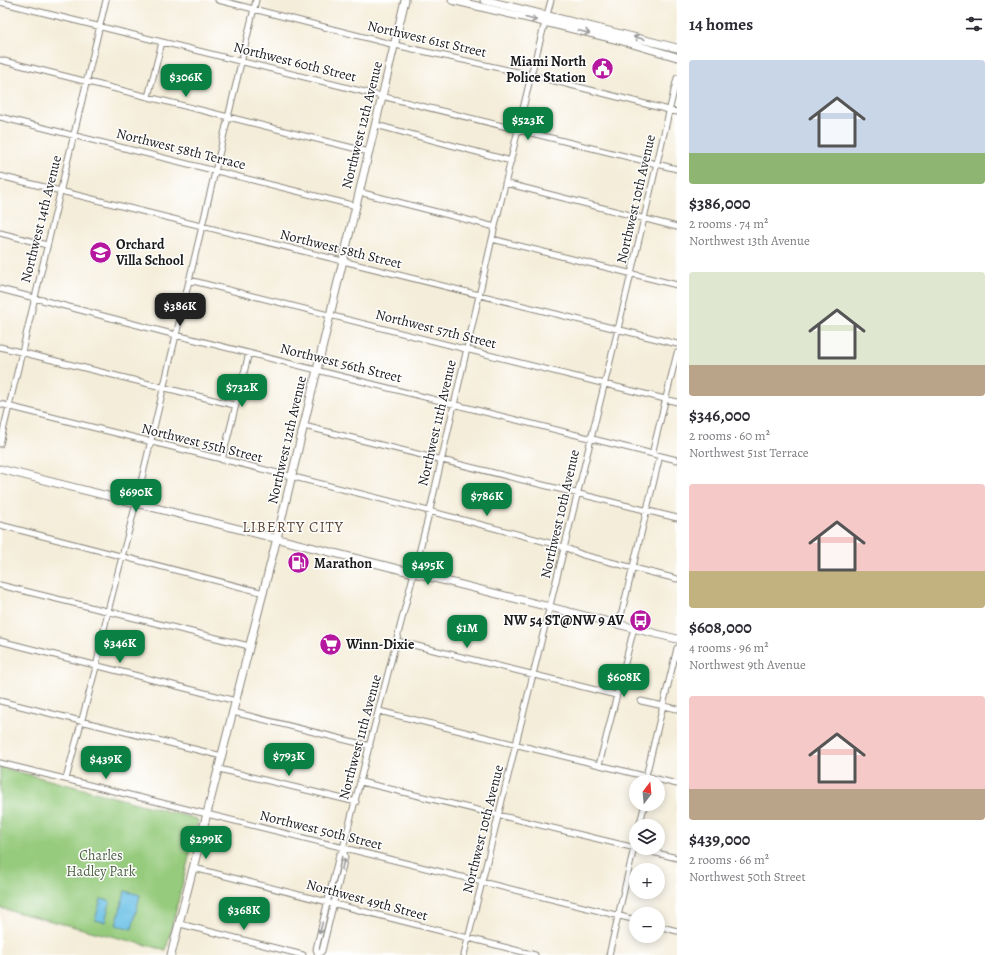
<!DOCTYPE html>
<meta charset="utf-8">
<style>
:root{--surface:#fff;--page:#f2f2f3;--text:#2b2b33;--muted:#7c7c81;--accent:#0b8043}
body{margin:0;font-family:Alegreya,serif;background:var(--page);color:var(--text);height:100vh;display:flex;flex-direction:column;font-size:15px;white-space:nowrap}
*{box-sizing:border-box;margin:0}
p{font-size:13px;color:var(--muted)}
.icon{flex:none;width:22px;height:22px;fill:none;stroke:currentColor;stroke-width:2;stroke-linecap:round;stroke-linejoin:round}
.map{position:relative;flex:1;overflow:hidden}
.side{display:flex;flex-direction:column;background:var(--surface);width:320px}
.side>*{flex:none}
.needle{width:26px;rotate:16deg}
.controls{position:absolute;left:629px;top:775px;display:grid;gap:8px}
.controls a{display:grid;place-items:center;width:36px;height:36px;border-radius:50%;background:var(--surface);box-shadow:0 2px 10px #0003;font-size:20px}
.price{position:absolute;translate:-50% -34px;padding:0 9px;border-radius:8px;background:var(--accent);color:#fff;font-size:13px;line-height:26px;filter:drop-shadow(0 1px 2px #0008)}
.price::after{content:'';position:absolute;left:50%;top:24px;width:12px;height:9px;margin-left:-6px;background:inherit;clip-path:polygon(0 0,100% 0,50% 100%)}
.price.on{background:#222;color:#fff}
ul{padding:0;list-style:none}
li{display:grid;align-content:center;gap:8px;height:212px;padding:0 12px}
li span{display:grid;place-items:center;height:124px;border-radius:4px;color:#555}
li>.icon{margin-inline-start:auto}
span .icon{width:72px;height:72px;fill:#fffc;stroke-width:1}
li b{font-size:17px}
h2{display:flex;justify-content:space-between;align-items:center;height:48px;padding:0 12px;font-size:17px}
main{display:flex;flex:1;min-height:0}
.map>svg:first-child{display:block}
.green{fill:#96cb7d;stroke:#59744c}
.water{fill:#68bfe5;stroke:#426e80}
.lines{fill:none;stroke-linecap:round;stroke-linejoin:round}
.minor-casing{stroke:#88847a;stroke-width:7}
.major-casing{stroke:#88847a;stroke-width:9}
.minor{stroke:#fff;stroke-width:5}
.major{stroke:#fff;stroke-width:7}
.oneway{stroke:#999}
.labels{text-anchor:middle;dominant-baseline:central;stroke-width:3;stroke-linejoin:round;paint-order:stroke}
.street-label{font-size:14px;fill:#1c1c1c;stroke:#fff}
.poi-label{font-size:14px;font-weight:bold;fill:#1c1c1c;stroke:#fff;text-anchor:start}
.park-label{font-size:14px;fill:#4d6243;stroke:#fff}
.neighbourhood-label{font-size:15px;letter-spacing:1px;fill:#5c4637;stroke:#fff}
</style>
<main>
<div class="map">
<svg width="677" height="955" viewBox="0 0 677 955">
<rect width="100%" height="100%" fill="#fff"/>
<filter id="ink" filterUnits="userSpaceOnUse"><feTurbulence type="fractalNoise" baseFrequency=".025" numOctaves="2"/><feDisplacementMap in="SourceGraphic" scale="8" xChannelSelector="R" yChannelSelector="G"/><feConvolveMatrix kernelMatrix="1 2 1 2 8 2 1 2 1" color-interpolation-filters="sRGB"/></filter>
<filter id="wash" filterUnits="userSpaceOnUse"><feTurbulence type="fractalNoise" baseFrequency=".012" numOctaves="4" result="noise"/><feDisplacementMap in="SourceGraphic" scale="16" xChannelSelector="R" yChannelSelector="G"/><feGaussianBlur stdDeviation="0.9" result="paint"/><feColorMatrix in="noise" values="0 0 0 0 0 0 0 0 0 0 0 0 0 0 0 0 0 1.4 0 .05"/><feComposite in="paint" operator="in"/></filter>
<g filter="url(#wash)">
<rect width="100%" height="100%" fill="#f4edd9"/>
<path class="green" d="M 0,767 L 197,819 L 198,821 L 166,950 L 0,908 Z"/>
<path class="water" d="M 125,891 L 140,895 L 132,929 L 116,925 Z
M 101,899 L 110,901 L 105,922 L 95,920 Z"/>
</g>
<g filter="url(#ink)">
<g class="lines">
<defs>
<path id="minor" d="M 218,0 L 395,45 L 531,75 L 677,112
M 0,2 L 677,169
M 0,60 L 369,152
M 148,97 L 162,42
M 0,117 L 356,206
M 376,125 L 511,161
M 0,176 L 677,344
M 505,183 L 677,227
M 359,192 L 495,227
M 0,233 L 47,245
M 492,239 L 677,285
M 189,280 L 677,402
M 0,289 L 176,335 L 677,460
M 0,347 L 234,405
M 0,404 C 188,452 377,495 564,547 L 583,555 L 677,579
M 304,426 L 677,518
M 0,444 L 106,0
M 652,454 L 677,353
M 222,460 L 249,353
M 0,525 L 264,593
M 0,585 L 249,646
M 619,624 L 660,456
M 0,641 L 236,701
M 397,641 L 616,695
M 0,701 L 222,756
M 641,701 L 677,709
M 379,711 L 677,784
M 233,712 L 370,746
M 0,763 L 636,920
M 599,765 L 634,628
M 219,769 L 356,802
M 646,776 L 677,648
M 66,779 L 96,667 L 108,611 L 136,503 L 256,0
M 361,782 L 677,858
M 639,826 L 645,804
M 194,868 L 535,955
M 180,924 L 303,955
M 658,926 L 677,931
M 318,955 L 322,951 L 345,857 L 343,848 L 430,510 L 492,239 L 531,75 L 551,0
M 318,955 L 316,949 L 339,855 L 343,851
M 464,955 L 618,329 L 677,78
M 609,955 L 636,839"/>
<path id="major" d="M 452,0 L 619,40 L 677,57
M 484,0 L 677,48
M 0,469 L 677,639
M 171,955 L 277,538 L 405,0"/>
</defs>
<use href="#minor" class="minor-casing"/>
<use href="#major" class="major-casing"/>
<use href="#minor" class="minor"/>
<use href="#major" class="major"/>
</g>
<defs><path id="oneway-shaft" d="M-6 0H5M1.5-3L5.5 0L1.5 3" fill="none" stroke-width="1.6" stroke-linecap="round" stroke-linejoin="round"/></defs>
<g class="oneway">
<use href="#oneway-shaft" transform="translate(531 19) rotate(14)"/>
<use href="#oneway-shaft" transform="translate(584 32) rotate(14)"/>
<use href="#oneway-shaft" transform="translate(639 38) rotate(-166)"/>
<use href="#oneway-shaft" transform="translate(343 864) rotate(-77)"/>
<use href="#oneway-shaft" transform="translate(321 928) rotate(104)"/>
</g>
</g>
<defs>
<symbol id="civic-disc" viewBox="-11 -11 22 22"><circle r="9.5" fill="#b5179e" stroke="#fff"/><path d="M-.6-6.5H3V-4.5H.6V-3L4-1V1h2V6H-6V1h2V-1L-.6-3ZM-1.2 2.5V6h2.4V2.5Z" fill="#fff"/></symbol>
<symbol id="school-disc" viewBox="-11 -11 22 22"><circle r="9.5" fill="#b5179e" stroke="#fff"/><path d="M0-5L7-2L0 1L-7-2ZM-4 1L0 2.5L4 1V4Q0 6-4 4Z" fill="#fff"/></symbol>
<symbol id="fuel-disc" viewBox="-11 -11 22 22"><circle r="9.5" fill="#b5179e" stroke="#fff"/><path d="M-5.5-6h7V0h2V4h1.3V-2.5L3-4.5l.8-.8L6-3V5H2.5V1h-1V6h-7ZM-4.2-4.7v3.2H.2V-4.7Z" fill="#fff"/></symbol>
<symbol id="bus-disc" viewBox="-11 -11 22 22"><circle r="9.5" fill="#b5179e" stroke="#fff"/><path d="M-5-6H5V4H4V6H2V4H-2V6H-4V4H-5ZM-3.5-4V0h7V-4ZM-3.5 1.2v1.5H-2V1.2ZM2 1.2v1.5H3.5V1.2Z" fill="#fff"/></symbol>
<symbol id="supermarket-disc" viewBox="-11 -11 22 22"><circle r="9.5" fill="#b5179e" stroke="#fff"/><path d="M-6-5.5h2.5l.6 2H6L4.5 2H-2.5L-4.4-4H-6ZM-1.5 3.2a1.3 1.3 0 1 0 .1 0ZM3 3.2a1.3 1.3 0 1 0 .1 0Z" fill="#fff"/></symbol>
</defs>
<g fill-rule="evenodd">
<use href="#civic-disc" x="590" y="56" width="25" height="25"/>
<use href="#school-disc" x="88" y="240" width="25" height="25"/>
<use href="#fuel-disc" x="286" y="550" width="25" height="25"/>
<use href="#bus-disc" x="628" y="608" width="25" height="25"/>
<use href="#supermarket-disc" x="318" y="632" width="25" height="25"/>
</g>
<g class="labels">
<g class="street-label">
<text transform="translate(427 39) rotate(13)">Northwest 61st Street</text>
<text transform="translate(295 62) rotate(14)">Northwest 60th Street</text>
<text transform="translate(362 125) rotate(-76)">Northwest 12th Avenue</text>
<text transform="translate(181 149) rotate(14)">Northwest 58th Terrace</text>
<text transform="translate(636 199) rotate(-77)">Northwest 10th Avenue</text>
<text transform="translate(41 219) rotate(-76)">Northwest 14th Avenue</text>
<text transform="translate(341 249) rotate(14)">Northwest 58th Street</text>
<text transform="translate(436 329) rotate(14)">Northwest 57th Street</text>
<text transform="translate(341 363) rotate(14)">Northwest 56th Street</text>
<text transform="translate(437 423) rotate(-77)">Northwest 11th Avenue</text>
<text transform="translate(287 440) rotate(-77)">Northwest 12th Avenue</text>
<text transform="translate(202 443) rotate(14)">Northwest 55th Street</text>
<text transform="translate(560 514) rotate(-77)">Northwest 10th Avenue</text>
<text transform="translate(360 737) rotate(-75)">Northwest 11th Avenue</text>
<text transform="translate(483 829) rotate(-76)">Northwest 10th Avenue</text>
<text transform="translate(321 830) rotate(14)">Northwest 50th Street</text>
<text transform="translate(367 900) rotate(15)">Northwest 49th Street</text>
</g>
<g class="poi-label">
<text x="586" y="61" text-anchor="end">Miami North<tspan x="586" dy="16">Police Station</tspan></text>
<text x="116" y="244">Orchard<tspan x="116" dy="16">Villa School</tspan></text>
<text x="314" y="563">Marathon</text>
<text x="624" y="620" text-anchor="end">NW 54 ST@NW 9 AV</text>
<text x="346" y="644">Winn-Dixie</text>
</g>
<g class="park-label">
<text x="101" y="855">Charles<tspan x="101" dy="16">Hadley Park</tspan></text>
</g>
<g class="neighbourhood-label">
<text x="293" y="527">LIBERTY CITY</text>
</g>
</g>
</svg>
<div class="controls">
<a><svg class="needle" viewBox="-14 -14 28 28"><path d="M0-13l5 13h-10z" fill="#e53935"/><path d="M0 13l5-13h-10z" fill="#7c7c81"/></svg></a>
<a><svg class="icon" aria-label="layers" viewBox="0 0 24 24"><path d="M12 4l9 5-9 5-9-5zM3 14l9 5 9-5"/></svg></a>
<a>+</a>
<a>−</a>
</div>
<b class="price" style="left:186px;top:98px">$306K</b>
<b class="price" style="left:528px;top:141px">$523K</b>
<b class="price on" style="left:180px;top:327px">$386K</b>
<b class="price" style="left:242px;top:408px">$732K</b>
<b class="price" style="left:136px;top:513px">$690K</b>
<b class="price" style="left:487px;top:517px">$786K</b>
<b class="price" style="left:428px;top:586px">$495K</b>
<b class="price" style="left:467px;top:649px">$1M</b>
<b class="price" style="left:120px;top:664px">$346K</b>
<b class="price" style="left:624px;top:698px">$608K</b>
<b class="price" style="left:289px;top:777px">$793K</b>
<b class="price" style="left:106px;top:780px">$439K</b>
<b class="price" style="left:206px;top:860px">$299K</b>
<b class="price" style="left:244px;top:931px">$368K</b>
</div>
<section class="side">
<h2>14 homes<svg class="icon" aria-label="filters" viewBox="0 0 24 24"><path d="M4 7h16M4 17h16"/><circle cx="9" cy="7" r="2"/><circle cx="15" cy="17" r="2"/></svg></h2>
<ul>
<li><span style="background:linear-gradient(#c9d6e8 75%,#8fb573 0)"><svg class="icon" aria-label="home" viewBox="0 0 24 24"><path d="M3 11l9-7 9 7M6 9v11h12V9"/></svg></span><div><b>$386,000</b><p>2 rooms · 74 m²</p><p>Northwest 13th Avenue</p></div></li>
<li><span style="background:linear-gradient(#dfe7d0 75%,#b9a48a 0)"><svg class="icon" aria-label="home" viewBox="0 0 24 24"><path d="M3 11l9-7 9 7M6 9v11h12V9"/></svg></span><div><b>$346,000</b><p>2 rooms · 60 m²</p><p>Northwest 51st Terrace</p></div></li>
<li><span style="background:linear-gradient(#f6c9c9 70%,#c2b280 0)"><svg class="icon" aria-label="home" viewBox="0 0 24 24"><path d="M3 11l9-7 9 7M6 9v11h12V9"/></svg></span><div><b>$608,000</b><p>4 rooms · 96 m²</p><p>Northwest 9th Avenue</p></div></li>
<li><span style="background:linear-gradient(#f6c9c9 75%,#b9a48a 0)"><svg class="icon" aria-label="home" viewBox="0 0 24 24"><path d="M3 11l9-7 9 7M6 9v11h12V9"/></svg></span><div><b>$439,000</b><p>2 rooms · 66 m²</p><p>Northwest 50th Street</p></div></li>
</ul>
</section>
</main>
